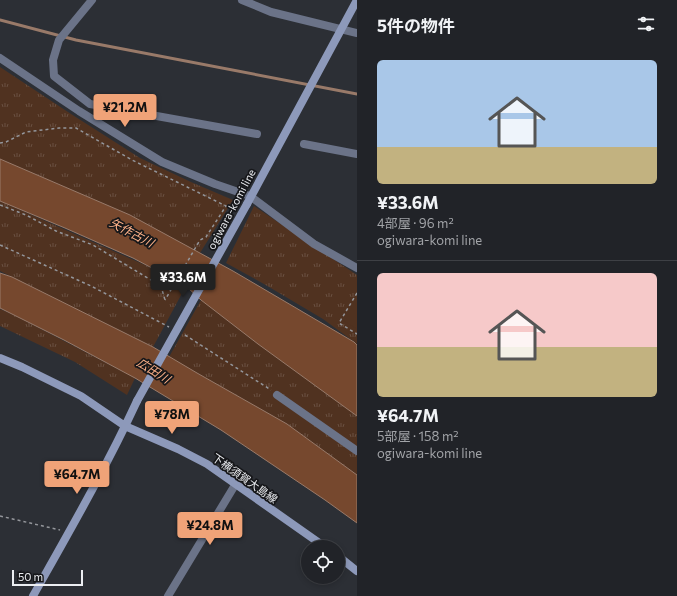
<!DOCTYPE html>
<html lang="ja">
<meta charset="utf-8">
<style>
:root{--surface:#212328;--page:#292b30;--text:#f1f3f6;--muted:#a2a4a8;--line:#3e4045;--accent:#f0a378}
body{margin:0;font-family:Commissioner,"Noto Sans JP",sans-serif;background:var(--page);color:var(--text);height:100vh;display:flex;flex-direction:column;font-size:15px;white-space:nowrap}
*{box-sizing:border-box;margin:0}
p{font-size:13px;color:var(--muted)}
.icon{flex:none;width:22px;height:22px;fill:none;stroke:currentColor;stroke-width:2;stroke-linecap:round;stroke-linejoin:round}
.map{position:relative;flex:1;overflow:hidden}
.sheet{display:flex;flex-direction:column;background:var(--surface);width:320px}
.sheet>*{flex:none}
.buttons{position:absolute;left:301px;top:540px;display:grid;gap:8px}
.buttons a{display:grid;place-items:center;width:44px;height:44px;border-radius:50%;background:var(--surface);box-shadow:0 2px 6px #0003,0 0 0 1px var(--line);font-size:20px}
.scale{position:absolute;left:12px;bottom:10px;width:71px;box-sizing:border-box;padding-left:4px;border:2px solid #eceef2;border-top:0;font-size:11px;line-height:14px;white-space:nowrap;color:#eceef2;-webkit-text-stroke:3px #16171a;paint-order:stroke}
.price{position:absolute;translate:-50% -34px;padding:0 9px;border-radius:4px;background:var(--accent);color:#111;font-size:13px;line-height:26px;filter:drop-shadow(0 1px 2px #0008)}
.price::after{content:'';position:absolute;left:50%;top:24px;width:12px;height:9px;margin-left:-6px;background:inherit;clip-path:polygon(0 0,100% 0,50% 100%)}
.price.on{background:#222;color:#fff}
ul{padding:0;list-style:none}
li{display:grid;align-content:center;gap:8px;height:212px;padding:0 20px}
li+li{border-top:1px solid var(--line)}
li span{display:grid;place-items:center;height:124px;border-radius:6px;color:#555}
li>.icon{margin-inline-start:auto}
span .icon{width:72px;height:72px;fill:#fffc;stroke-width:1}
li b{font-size:17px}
h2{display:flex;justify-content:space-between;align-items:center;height:48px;padding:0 20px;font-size:17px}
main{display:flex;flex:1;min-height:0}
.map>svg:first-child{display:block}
.grass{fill:url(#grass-tufts)}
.pitch{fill:#503220}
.water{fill:#76482e;stroke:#997a69}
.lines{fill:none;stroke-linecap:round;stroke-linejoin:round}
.stream{stroke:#997a69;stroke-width:3}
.path{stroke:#94969b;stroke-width:1.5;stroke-dasharray:3 3;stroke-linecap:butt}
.street{stroke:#6b7388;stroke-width:8}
.secondary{stroke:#8d99ba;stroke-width:8}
.secondary-bridge{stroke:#8d99ba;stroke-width:8}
.labels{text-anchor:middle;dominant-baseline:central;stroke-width:3.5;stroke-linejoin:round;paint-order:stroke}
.street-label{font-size:11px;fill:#eceef2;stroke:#16171a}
.water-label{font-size:12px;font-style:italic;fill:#feb289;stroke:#16171a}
</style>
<main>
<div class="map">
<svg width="357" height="596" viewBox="0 0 357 596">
<defs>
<pattern id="grass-tufts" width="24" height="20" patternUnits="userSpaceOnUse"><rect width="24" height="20" fill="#503220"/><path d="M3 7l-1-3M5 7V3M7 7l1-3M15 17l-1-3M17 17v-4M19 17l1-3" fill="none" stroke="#695041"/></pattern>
</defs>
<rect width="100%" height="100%" fill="#2c2f35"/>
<path class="grass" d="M 0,67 L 71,114 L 140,158 L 191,182 L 233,200 L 200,253 L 130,215 L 0,159 Z
M 0,201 L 145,265 L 186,286 L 153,347 L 0,271 Z
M 254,206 L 357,275 L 357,344 L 323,319 L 264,284 L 226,263 Z
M 201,300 L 258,344 L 357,416 L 357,475 L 287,424 L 169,357 Z
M 0,309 L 14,315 L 135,378 L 127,395 L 75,362 L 0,326 Z"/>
<path class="pitch" d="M 357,293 L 357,329 L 341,319 Z"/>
<path class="water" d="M 0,159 L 130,215 L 233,271 L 354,342 L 357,345 L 357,416 L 258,344 L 201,300 L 186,286 L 133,258 L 65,228 L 0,201 Z
M 0,273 L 12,277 L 153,347 L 197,373 L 287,424 L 357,475 L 357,523 L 325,500 L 221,430 L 135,378 L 64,340 L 0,308 Z"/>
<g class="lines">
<path class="stream" d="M 0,20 L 76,40 L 357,94"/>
<path class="path" d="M 0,143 L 6,142 L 26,132 L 59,128 L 76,128 L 132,160 L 226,206 L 206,237 L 200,240 L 165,300
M 0,205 L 26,215 L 56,231 L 93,245 L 161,286 L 165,300
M 0,245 L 91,286 L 169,327
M 357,293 L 339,323 L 357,334
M 185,335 L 271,390
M 0,516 L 60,530"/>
<path class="street" d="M 92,0 L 59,40 L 53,60 L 54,76 L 90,104 L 257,134
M 242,0 L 271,12 L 357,33
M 0,58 L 79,111 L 162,162 L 215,184 L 250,196 L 314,244 L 357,268
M 304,144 L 357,154
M 277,395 L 357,451
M 168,596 L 235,485"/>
<path class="secondary" d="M 247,204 L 357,0
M 0,358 L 22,367 L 81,396 L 125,426 L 178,449 L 207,464 L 325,547
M 338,556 L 357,571
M 33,596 C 69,532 106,468 137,401"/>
<path class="secondary-bridge" d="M 137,401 L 247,204"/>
</g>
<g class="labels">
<g class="street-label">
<text transform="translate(231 209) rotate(-62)">ogiwara-komi line</text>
<text transform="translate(245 478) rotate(35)">下横須賀大島線</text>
</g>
<g class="water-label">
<text transform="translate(132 232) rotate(28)">矢作古川</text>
<text transform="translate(154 370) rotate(32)">広田川</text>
</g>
</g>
</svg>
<div class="buttons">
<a><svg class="icon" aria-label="locate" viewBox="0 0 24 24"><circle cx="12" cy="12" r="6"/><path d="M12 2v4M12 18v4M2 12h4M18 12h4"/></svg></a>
</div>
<div class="scale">50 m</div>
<b class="price" style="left:125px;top:128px">¥21.2M</b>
<b class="price on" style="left:183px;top:298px">¥33.6M</b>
<b class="price" style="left:172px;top:435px">¥78M</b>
<b class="price" style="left:77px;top:495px">¥64.7M</b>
<b class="price" style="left:210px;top:546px">¥24.8M</b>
</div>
<section class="sheet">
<h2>5件の物件<svg class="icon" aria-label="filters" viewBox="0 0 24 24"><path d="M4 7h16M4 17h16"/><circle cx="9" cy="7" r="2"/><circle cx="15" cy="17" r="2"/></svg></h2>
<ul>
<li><span style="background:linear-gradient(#a9c7e8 70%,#c2b280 0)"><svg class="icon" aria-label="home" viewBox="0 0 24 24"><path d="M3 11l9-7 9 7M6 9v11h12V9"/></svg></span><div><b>¥33.6M</b><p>4部屋 · 96 m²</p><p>ogiwara-komi line</p></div></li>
<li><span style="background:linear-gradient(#f6c9c9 60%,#c2b280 0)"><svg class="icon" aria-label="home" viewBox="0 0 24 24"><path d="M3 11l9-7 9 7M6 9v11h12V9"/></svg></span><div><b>¥64.7M</b><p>5部屋 · 158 m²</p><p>ogiwara-komi line</p></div></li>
</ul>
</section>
</main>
